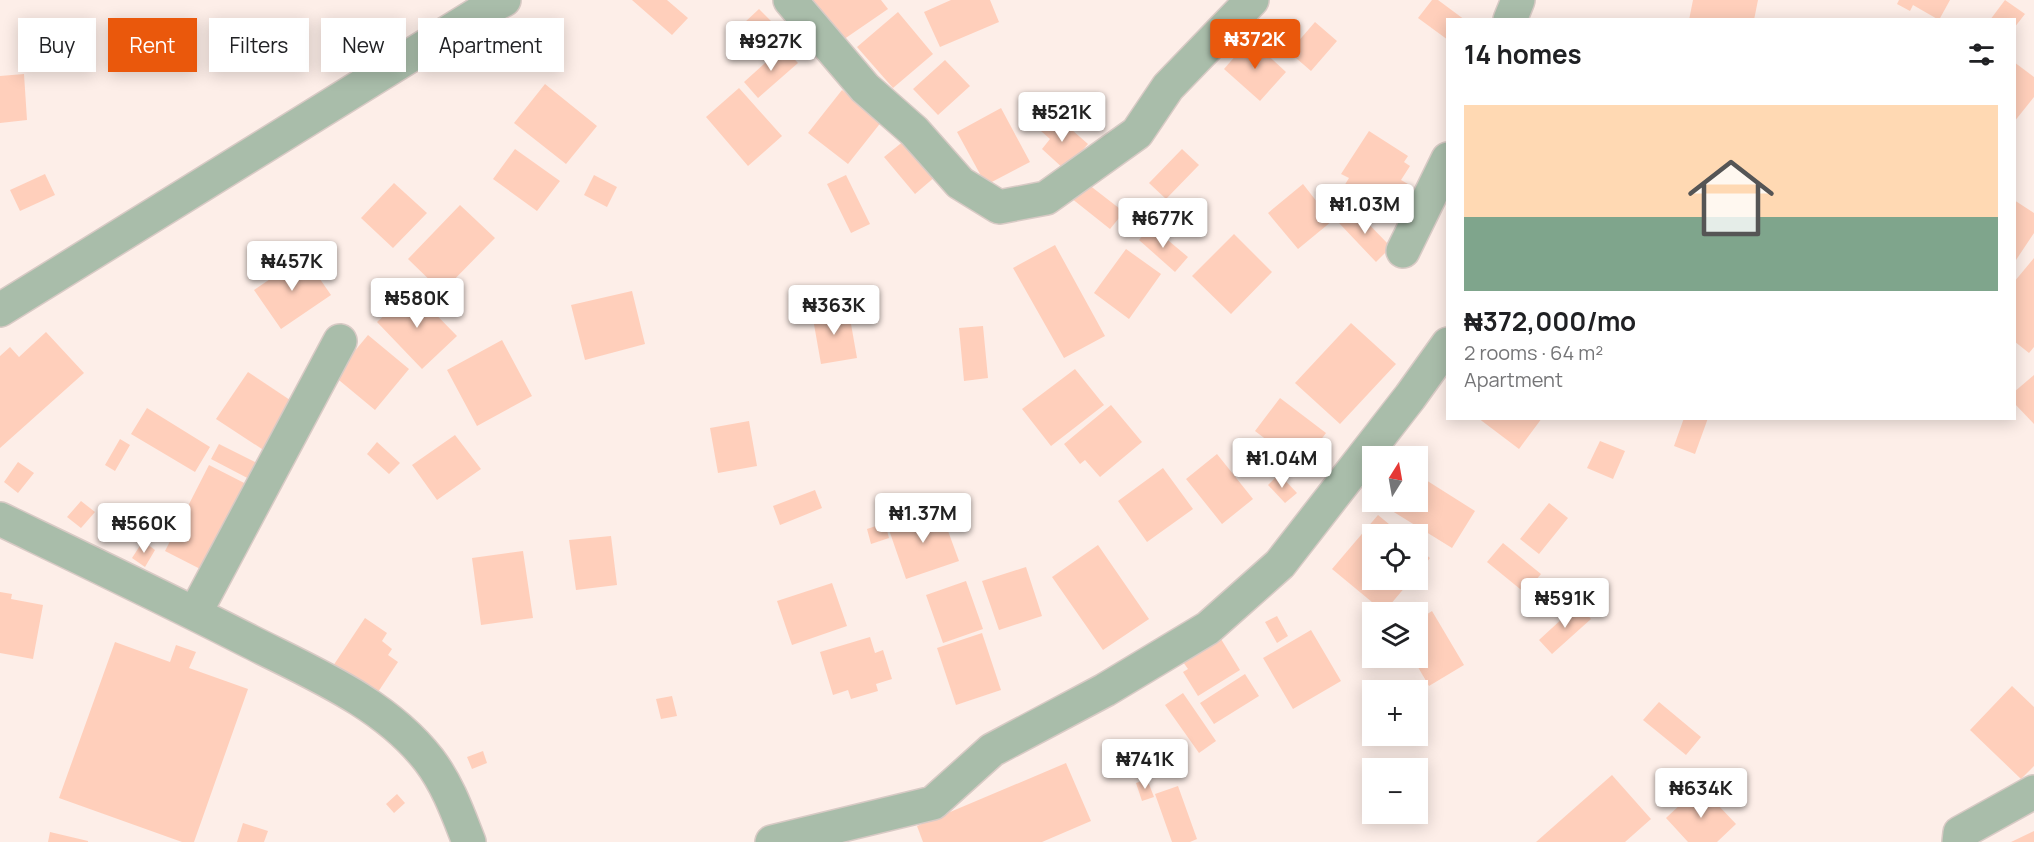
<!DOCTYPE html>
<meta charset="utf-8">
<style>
:root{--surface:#fff;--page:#f2f2f2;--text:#202124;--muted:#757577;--accent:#ea580c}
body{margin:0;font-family:Manrope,sans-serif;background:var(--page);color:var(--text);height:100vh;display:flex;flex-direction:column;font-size:22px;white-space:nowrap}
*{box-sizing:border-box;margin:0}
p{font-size:20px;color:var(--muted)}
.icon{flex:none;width:33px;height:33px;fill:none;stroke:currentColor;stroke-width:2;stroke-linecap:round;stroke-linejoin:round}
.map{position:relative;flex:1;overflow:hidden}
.side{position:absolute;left:1446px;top:18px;width:570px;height:402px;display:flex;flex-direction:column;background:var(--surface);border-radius:0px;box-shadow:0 3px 15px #0003}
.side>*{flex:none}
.hud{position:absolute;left:18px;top:18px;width:570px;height:54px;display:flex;gap:12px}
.needle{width:39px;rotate:11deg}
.fabs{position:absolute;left:1362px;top:446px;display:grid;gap:12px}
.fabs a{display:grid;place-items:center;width:66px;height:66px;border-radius:0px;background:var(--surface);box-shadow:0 3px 15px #0003;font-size:30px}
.price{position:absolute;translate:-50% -51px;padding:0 14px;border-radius:6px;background:#fff;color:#222;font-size:20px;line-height:39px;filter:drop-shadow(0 2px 3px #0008)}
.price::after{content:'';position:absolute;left:50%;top:36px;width:18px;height:14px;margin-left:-9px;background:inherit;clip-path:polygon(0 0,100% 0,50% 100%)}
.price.on{background:var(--accent);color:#fff}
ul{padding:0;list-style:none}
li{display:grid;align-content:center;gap:12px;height:318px;padding:0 18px}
li span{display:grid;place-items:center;height:186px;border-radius:0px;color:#555}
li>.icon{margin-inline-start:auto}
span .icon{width:108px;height:108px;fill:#fffc;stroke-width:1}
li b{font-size:26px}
h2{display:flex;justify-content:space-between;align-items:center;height:72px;padding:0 18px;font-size:26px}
.tag{padding:0 21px;border-radius:0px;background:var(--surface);box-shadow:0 3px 15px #0003;font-size:21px;line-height:54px}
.tag.on{background:var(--accent);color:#fff}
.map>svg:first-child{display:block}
.building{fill:#ffcfbb}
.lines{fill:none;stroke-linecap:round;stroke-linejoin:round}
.street-casing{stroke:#d8cac5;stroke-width:36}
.street{stroke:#a9bdaa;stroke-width:33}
</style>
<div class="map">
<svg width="2034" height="842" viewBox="0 0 2034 842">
<rect width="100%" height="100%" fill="#fdeee8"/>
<path class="building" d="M 632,0 L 667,0 L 688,18 L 672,35 Z
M 813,0 L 881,0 L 888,9 L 837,44 L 809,3 Z
M 951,0 L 990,0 L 999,22 L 940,47 L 924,12 Z
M 1432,0 L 1438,0 L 1465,20 L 1448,20 L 1448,40 L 1418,18 Z
M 1693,0 L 1758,0 L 1754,20 L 1689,20 Z
M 1899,0 L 1950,0 L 1939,20 L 1913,5 L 1910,11 L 1897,4 Z
M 2005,0 L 2025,14 L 2014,28 L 2014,20 L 1990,20 Z
M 759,9 L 776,26 L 746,54 L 729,37 Z
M 898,12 L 933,54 L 893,88 L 857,47 Z
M 1315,22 L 1337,41 L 1311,71 L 1289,52 Z
M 1250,39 L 1286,72 L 1260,101 L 1224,69 Z
M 783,47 L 798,63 L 758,98 L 744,82 Z
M 945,60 L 970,86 L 938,115 L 913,89 Z
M 2014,62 L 2034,77 L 2034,97 L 2014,122 Z
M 24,74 L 27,120 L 0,123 L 0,76 Z
M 545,84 L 597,126 L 566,164 L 514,123 Z
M 739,88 L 782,136 L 748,166 L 706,117 Z
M 842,90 L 882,121 L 848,164 L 808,133 Z
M 1001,108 L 1030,162 L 986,185 L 957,132 Z
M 1055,115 L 1088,144 L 1065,170 L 1042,149 L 1050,139 L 1041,131 Z
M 1369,131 L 1408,156 L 1404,162 L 1410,166 L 1401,180 L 1408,184 L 1395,204 L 1386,197 L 1376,213 L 1341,191 L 1349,178 L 1341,174 Z
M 905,140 L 936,176 L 915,194 L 884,157 Z
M 515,149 L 560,181 L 537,211 L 493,179 Z
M 1182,149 L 1199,165 L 1166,199 L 1149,183 Z
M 45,174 L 55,195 L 20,211 L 10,190 Z
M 594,175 L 617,187 L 607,207 L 584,195 Z
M 846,175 L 870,224 L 851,233 L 827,184 Z
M 1084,181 L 1124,212 L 1110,229 L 1071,198 Z
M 394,183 L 427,213 L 393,248 L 361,218 Z
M 1303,184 L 1332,221 L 1298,249 L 1268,213 Z
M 2014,200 L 2034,213 L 2034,233 L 2016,260 L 2014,259 Z
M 460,205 L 495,238 L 442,292 L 408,259 Z
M 1354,209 L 1391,247 L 1376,262 L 1339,223 Z
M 1151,226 L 1188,257 L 1175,272 L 1139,240 Z
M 1234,234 L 1272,272 L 1231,314 L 1192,276 Z
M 1055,245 L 1105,336 L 1064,358 L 1013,268 Z
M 1126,249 L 1161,274 L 1129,319 L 1094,293 Z
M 304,256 L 331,295 L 281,329 L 254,290 Z
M 2034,258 L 2034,347 L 2029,353 L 2014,341 L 2014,282 Z
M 412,290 L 457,336 L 422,369 L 377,322 Z
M 632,291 L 645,344 L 585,360 L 571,305 Z
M 848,307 L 857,358 L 821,364 L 812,313 Z
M 1351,323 L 1396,364 L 1340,424 L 1295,383 Z
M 983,326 L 988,378 L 964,381 L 959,328 Z
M 46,332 L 84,373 L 0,448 L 0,356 L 10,347 L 19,357 Z
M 368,335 L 409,369 L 375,410 L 334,376 Z
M 502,340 L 532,396 L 477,426 L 447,370 Z
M 1075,369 L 1104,405 L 1051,446 L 1022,409 Z
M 248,372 L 299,406 L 268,453 L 216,419 Z
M 2034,375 L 2034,424 L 2014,403 L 2014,392 Z
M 1280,398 L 1326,433 L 1301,466 L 1255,431 Z
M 1111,405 L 1142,442 L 1100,477 L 1085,460 L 1080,464 L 1064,444 Z
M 147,408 L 210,447 L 195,472 L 131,434 Z
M 1478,418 L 1542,418 L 1519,449 Z
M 1684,418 L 1708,418 L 1695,454 L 1674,446 Z
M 749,421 L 757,466 L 718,473 L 710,428 Z
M 455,435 L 481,469 L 437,500 L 412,465 Z
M 120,439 L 130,445 L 115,471 L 105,465 Z
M 1600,441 L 1625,451 L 1613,479 L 1587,468 Z
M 377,442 L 400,463 L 389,474 L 367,454 Z
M 219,444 L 269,469 L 261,485 L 211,459 Z
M 1217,454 L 1253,499 L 1222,524 L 1186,479 Z
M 18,462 L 34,473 L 18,493 L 4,482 Z
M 209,465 L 256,489 L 212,575 L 165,551 Z
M 1163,468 L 1193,509 L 1147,542 L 1118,501 Z
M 1279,474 L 1297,493 L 1285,503 L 1268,485 Z
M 1418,475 L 1475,511 L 1452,548 L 1376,501 L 1418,501 Z
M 815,490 L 822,508 L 780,525 L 773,506 Z
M 81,501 L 95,512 L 81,528 L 67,517 Z
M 1549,503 L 1568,518 L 1539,554 L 1520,539 Z
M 940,509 L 959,561 L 906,579 L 888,527 Z
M 1378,515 L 1401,534 L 1372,534 L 1372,579 L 1412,579 L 1384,612 L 1332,569 Z
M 885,523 L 889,538 L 871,544 L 867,529 Z
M 611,536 L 617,585 L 576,590 L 569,540 Z
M 143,541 L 155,550 L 145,567 L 132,558 Z
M 1503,543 L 1541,574 L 1525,593 L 1487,562 Z
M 1098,545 L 1149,619 L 1103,650 L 1052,577 Z
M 1418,548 L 1430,558 L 1418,573 Z
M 523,551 L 533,618 L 481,625 L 472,558 Z
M 1026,567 L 1042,616 L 999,630 L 982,581 Z
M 966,581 L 983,629 L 943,643 L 926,595 Z
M 832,583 L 847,626 L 792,645 L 777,601 Z
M 0,592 L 12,594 L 11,599 L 43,605 L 33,659 L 0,653 Z
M 1578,604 L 1591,619 L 1552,654 L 1539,640 Z
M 1432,611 L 1464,665 L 1429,686 L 1412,657 L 1418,657 L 1418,636 L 1420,635 L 1418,630 L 1418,620 Z
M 1277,616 L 1288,636 L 1277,643 L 1265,622 Z
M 365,618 L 387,633 L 382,641 L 392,649 L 388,655 L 398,662 L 374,698 L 331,669 Z
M 1311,630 L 1341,681 L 1293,709 L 1263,658 Z
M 982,633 L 1001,690 L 956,705 L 937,648 Z
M 870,637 L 875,653 L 883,650 L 892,679 L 876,684 L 878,691 L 851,699 L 848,690 L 833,695 L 820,652 Z
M 1221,639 L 1240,670 L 1198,696 L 1183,672 L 1188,669 L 1183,662 Z
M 115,642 L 170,662 L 176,645 L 196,652 L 189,668 L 248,689 L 194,842 L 182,842 L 59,798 Z
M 1245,674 L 1259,696 L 1214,724 L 1200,703 Z
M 2012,686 L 2034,707 L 2034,766 L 2021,779 L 1970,730 Z
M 1183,693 L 1216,741 L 1199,753 L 1165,705 Z
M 672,696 L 677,716 L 661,719 L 656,699 Z
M 1659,702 L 1701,737 L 1686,755 L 1643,720 Z
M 483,751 L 487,763 L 472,769 L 467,757 Z
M 1066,763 L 1091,821 L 1042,842 L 923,842 L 917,826 Z
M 1612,775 L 1651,819 L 1625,842 L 1536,842 Z
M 1147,779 L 1154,797 L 1142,801 L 1136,783 Z
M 1178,786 L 1197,839 L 1190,842 L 1172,842 L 1155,794 Z
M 1700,786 L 1736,824 L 1717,842 L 1688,842 L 1666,818 Z
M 397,794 L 405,803 L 394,813 L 386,804 Z
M 243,823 L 268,831 L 264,842 L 237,842 Z
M 2034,831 L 2034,842 L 2011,842 Z
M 50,832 L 88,841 L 88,842 L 48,842 Z"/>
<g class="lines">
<defs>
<path id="street" d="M 790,0 L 865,88 L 914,131 L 960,183 L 999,207 L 1046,198 L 1137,133 L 1168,87 L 1252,0
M 1510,20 L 1518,0
M 1403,251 L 1448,159
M 0,310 L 484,10 L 504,0
M 0,519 C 83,559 167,599 249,641 C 312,673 385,703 429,760 C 448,785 458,814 469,842
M 195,613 L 340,341
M 772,842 L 933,803 L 992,750 L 1105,690 L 1208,628 L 1280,564 L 1410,397 L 1448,344
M 1959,842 L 1960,833 L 2034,792"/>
</defs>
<use href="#street" class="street-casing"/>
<use href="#street" class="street"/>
</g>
</svg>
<div class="fabs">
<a><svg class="needle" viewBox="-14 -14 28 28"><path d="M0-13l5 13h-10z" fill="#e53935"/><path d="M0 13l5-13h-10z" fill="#757577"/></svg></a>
<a><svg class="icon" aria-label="locate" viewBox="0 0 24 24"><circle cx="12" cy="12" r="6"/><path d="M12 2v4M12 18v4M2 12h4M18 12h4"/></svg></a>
<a><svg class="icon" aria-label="layers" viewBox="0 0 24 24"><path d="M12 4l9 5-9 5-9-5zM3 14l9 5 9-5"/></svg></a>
<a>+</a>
<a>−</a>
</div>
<b class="price on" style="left:1255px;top:70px">₦372K</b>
<b class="price" style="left:771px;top:72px">₦927K</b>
<b class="price" style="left:1062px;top:143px">₦521K</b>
<b class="price" style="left:1365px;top:235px">₦1.03M</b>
<b class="price" style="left:1163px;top:249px">₦677K</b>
<b class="price" style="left:292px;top:292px">₦457K</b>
<b class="price" style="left:417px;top:329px">₦580K</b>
<b class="price" style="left:834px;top:336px">₦363K</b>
<b class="price" style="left:1282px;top:489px">₦1.04M</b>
<b class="price" style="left:923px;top:544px">₦1.37M</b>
<b class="price" style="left:144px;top:554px">₦560K</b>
<b class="price" style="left:1565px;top:629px">₦591K</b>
<b class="price" style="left:1145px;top:790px">₦741K</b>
<b class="price" style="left:1701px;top:819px">₦634K</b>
<div class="hud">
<a class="tag">Buy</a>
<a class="tag on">Rent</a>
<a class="tag">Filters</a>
<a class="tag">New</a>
<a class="tag">Apartment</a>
</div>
<section class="side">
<h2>14 homes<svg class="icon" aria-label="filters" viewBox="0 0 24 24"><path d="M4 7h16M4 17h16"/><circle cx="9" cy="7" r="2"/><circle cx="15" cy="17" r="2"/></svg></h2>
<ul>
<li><span style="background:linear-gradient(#ffd9b3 60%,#7fa58c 0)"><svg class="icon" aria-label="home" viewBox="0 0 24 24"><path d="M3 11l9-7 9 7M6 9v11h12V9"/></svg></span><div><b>₦372,000/mo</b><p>2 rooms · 64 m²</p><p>Apartment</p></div></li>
</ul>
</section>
</div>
